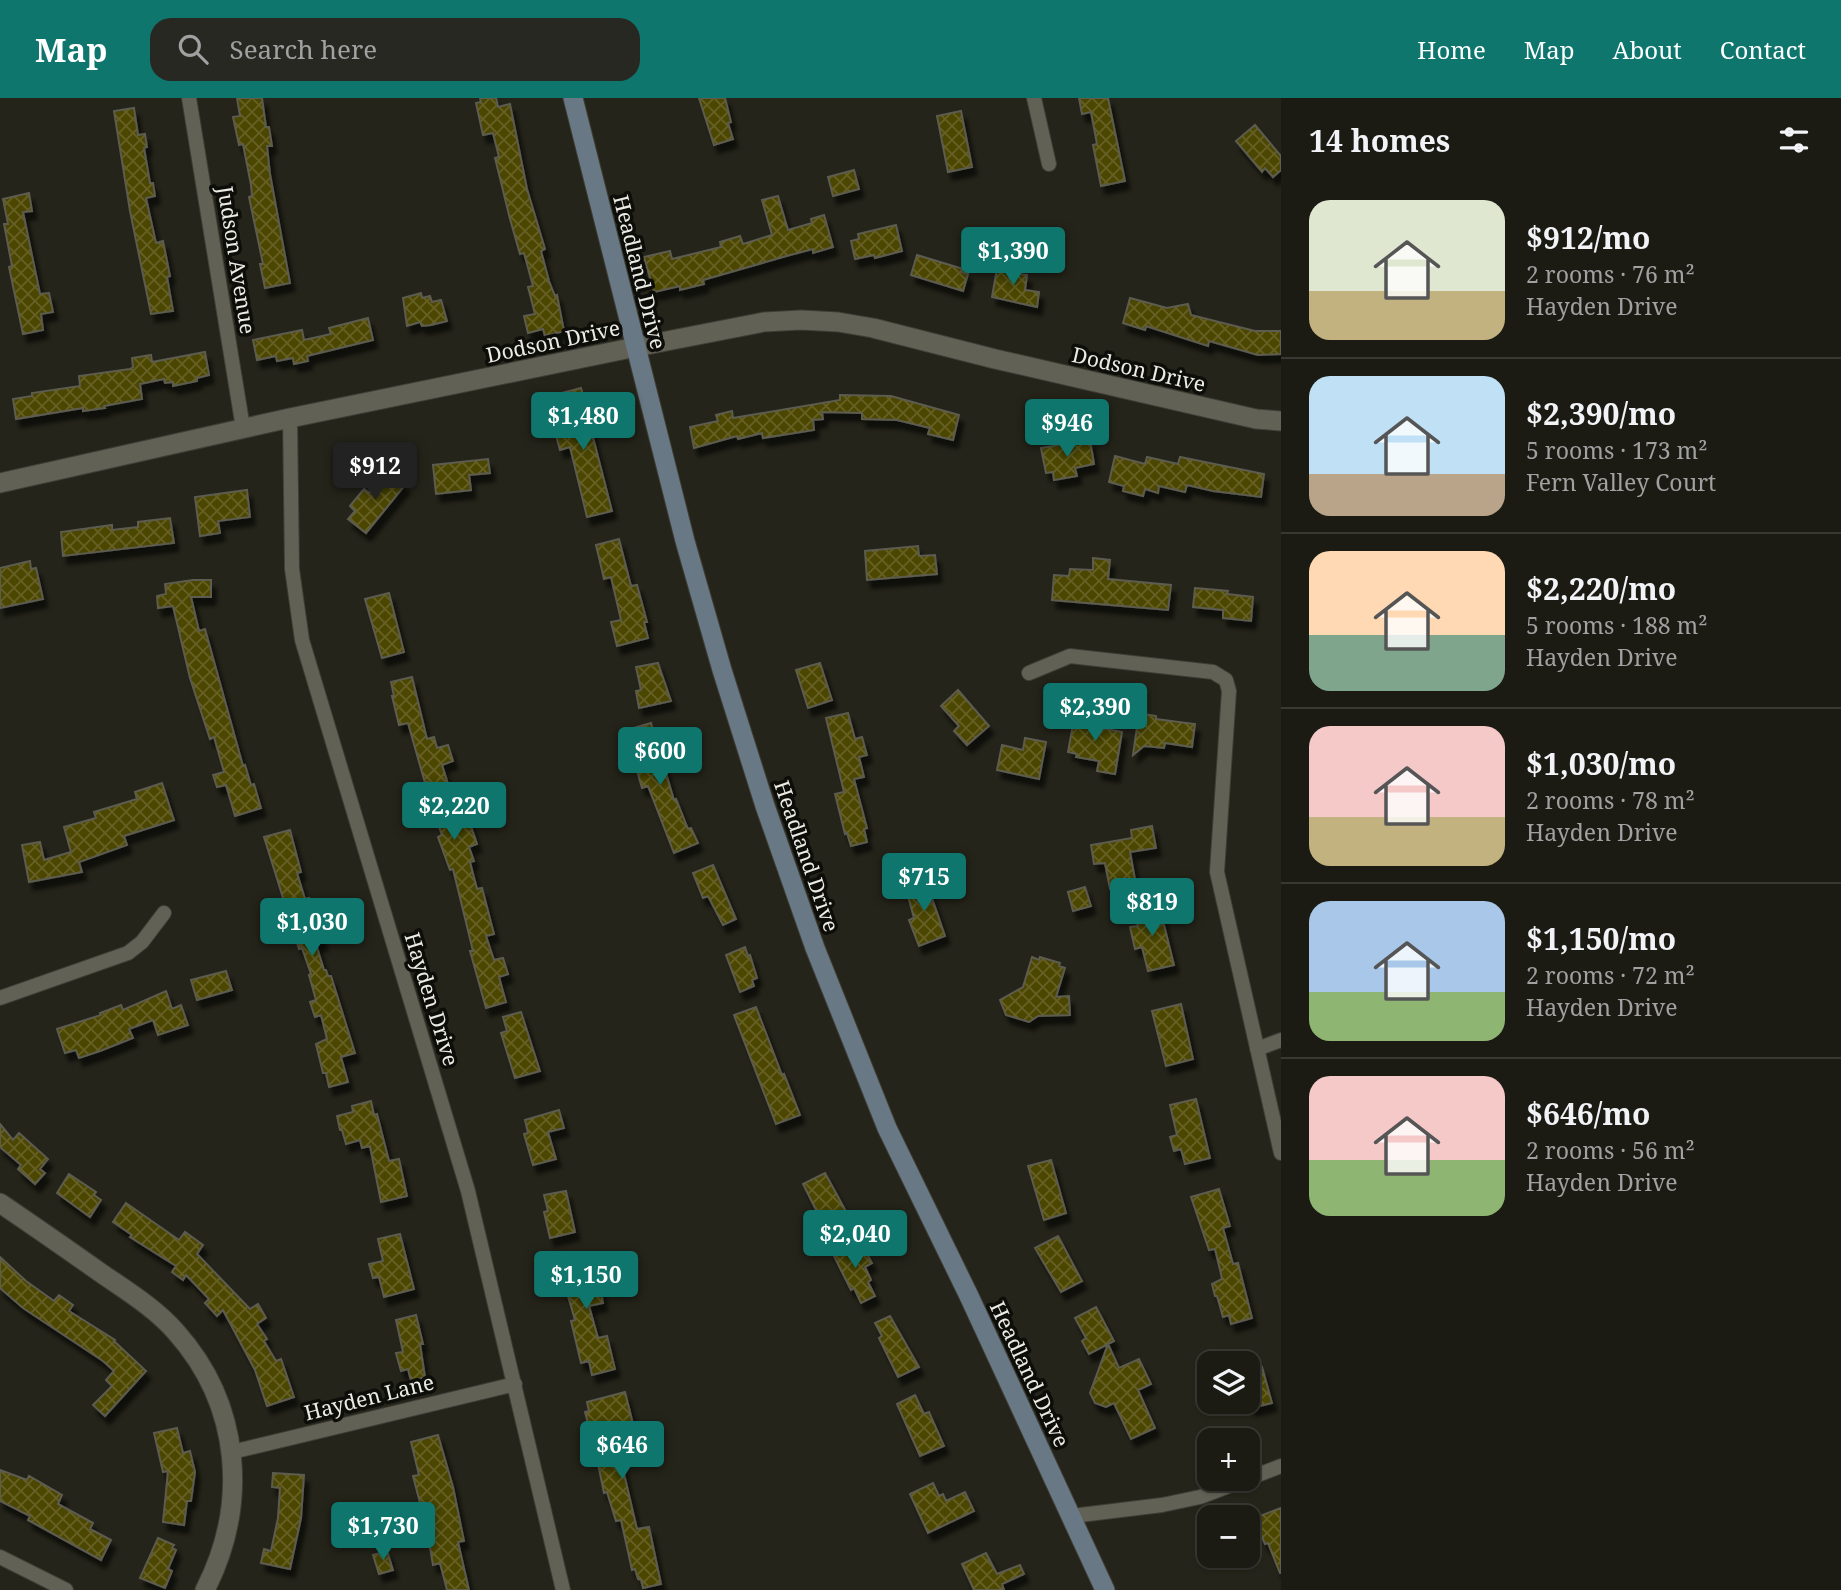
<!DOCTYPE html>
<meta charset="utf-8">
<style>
:root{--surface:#1b1b14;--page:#282822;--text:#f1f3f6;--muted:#a0a1a0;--line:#393934;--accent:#0f766e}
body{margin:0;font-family:"Noto Serif",serif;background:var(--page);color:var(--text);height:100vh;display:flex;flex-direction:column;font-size:26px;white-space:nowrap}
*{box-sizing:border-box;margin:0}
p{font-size:23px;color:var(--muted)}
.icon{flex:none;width:38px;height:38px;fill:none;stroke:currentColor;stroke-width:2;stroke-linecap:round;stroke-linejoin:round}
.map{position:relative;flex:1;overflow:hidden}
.drawer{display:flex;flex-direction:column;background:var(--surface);width:560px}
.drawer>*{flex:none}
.fabs{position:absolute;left:1197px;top:1253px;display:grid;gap:14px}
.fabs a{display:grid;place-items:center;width:63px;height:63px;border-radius:14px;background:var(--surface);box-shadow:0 2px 5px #0004,0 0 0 2px var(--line);font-size:35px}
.price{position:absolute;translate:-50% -60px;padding:0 16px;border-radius:7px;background:var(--accent);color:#fff;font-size:23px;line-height:46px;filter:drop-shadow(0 2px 4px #0008)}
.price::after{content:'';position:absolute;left:50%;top:42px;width:21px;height:16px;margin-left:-10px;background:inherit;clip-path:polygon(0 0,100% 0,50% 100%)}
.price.active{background:#222;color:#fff}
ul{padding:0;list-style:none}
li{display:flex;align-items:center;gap:21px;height:175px;padding:0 28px}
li+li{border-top:2px solid var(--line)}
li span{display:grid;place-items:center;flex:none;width:196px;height:140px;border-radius:21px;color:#555}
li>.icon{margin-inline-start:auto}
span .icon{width:84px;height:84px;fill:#fffc;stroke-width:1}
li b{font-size:30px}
h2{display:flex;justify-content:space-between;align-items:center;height:84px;padding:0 28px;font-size:30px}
header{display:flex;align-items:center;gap:42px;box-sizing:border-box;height:98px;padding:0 35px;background:var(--accent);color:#fff}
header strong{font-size:33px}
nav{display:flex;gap:38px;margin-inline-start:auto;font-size:24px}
.search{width:490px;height:63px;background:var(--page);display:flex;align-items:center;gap:18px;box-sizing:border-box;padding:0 24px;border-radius:21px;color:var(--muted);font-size:26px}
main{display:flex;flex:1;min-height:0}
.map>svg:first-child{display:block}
.building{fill:url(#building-cross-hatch);stroke:#5c5b50;stroke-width:2;filter:url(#shadow)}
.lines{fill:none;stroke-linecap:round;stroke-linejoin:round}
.minor-casing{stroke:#3f3e36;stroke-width:16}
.tertiary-casing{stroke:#3f3e36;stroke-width:21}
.secondary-casing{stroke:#3f3e36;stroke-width:21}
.minor{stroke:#616156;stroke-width:14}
.tertiary{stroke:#616156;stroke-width:19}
.secondary{stroke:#687885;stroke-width:19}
.labels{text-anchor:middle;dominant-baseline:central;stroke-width:7;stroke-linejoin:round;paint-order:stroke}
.street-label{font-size:21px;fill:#ecece5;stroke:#0d0d09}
</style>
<header>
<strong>Map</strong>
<div class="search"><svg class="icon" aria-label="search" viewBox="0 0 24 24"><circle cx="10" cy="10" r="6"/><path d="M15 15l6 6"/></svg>Search here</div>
<nav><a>Home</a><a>Map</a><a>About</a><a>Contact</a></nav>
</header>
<main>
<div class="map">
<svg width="1281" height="1492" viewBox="0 0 1281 1492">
<defs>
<pattern id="building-cross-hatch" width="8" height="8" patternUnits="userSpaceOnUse" patternTransform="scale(1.75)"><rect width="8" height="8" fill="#4c4604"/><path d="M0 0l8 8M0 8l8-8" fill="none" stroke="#666128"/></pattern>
<filter id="shadow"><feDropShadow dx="4.5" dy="8" stdDeviation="2" flood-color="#0009"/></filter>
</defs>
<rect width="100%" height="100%" fill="#24241a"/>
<path class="building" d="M 237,0 L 262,0 L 266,29 L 269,29 L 272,48 L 267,48 L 270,76 L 290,185 L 265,190 L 260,166 L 263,166 L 249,99 L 252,98 L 251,87 L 243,46 L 239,47 L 233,19 L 240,18 Z
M 480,0 L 496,0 L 498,9 L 510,6 L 527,91 L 545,151 L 541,153 L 549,183 L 555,198 L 557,197 L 564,233 L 545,238 L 543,231 L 528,235 L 524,218 L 535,216 L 528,189 L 533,188 L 524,155 L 520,156 L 510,121 L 495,60 L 499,59 L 493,35 L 483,37 L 476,5 L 481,4 Z
M 699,0 L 725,0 L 731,24 L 728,25 L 733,41 L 714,47 Z
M 1079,0 L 1108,0 L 1125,83 L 1101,88 L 1093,47 L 1097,46 L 1091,14 L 1082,16 Z
M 134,10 L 138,37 L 145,36 L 147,49 L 144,50 L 150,85 L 153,85 L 155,98 L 146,100 L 156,145 L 163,143 L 170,178 L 167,179 L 173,213 L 151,216 L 130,113 L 114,13 Z
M 961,13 L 972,69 L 948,74 L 937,18 Z
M 1255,27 L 1281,58 L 1281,72 L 1273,79 L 1265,70 L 1262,74 L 1236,43 Z
M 854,72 L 859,91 L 833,98 L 828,79 Z
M 29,95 L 32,113 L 23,114 L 40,196 L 49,195 L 53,214 L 41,216 L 43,232 L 23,236 L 9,169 L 12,168 L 4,126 L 8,126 L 3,101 Z
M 778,98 L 788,132 L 812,125 L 811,121 L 824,117 L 833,149 L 813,155 L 813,151 L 790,157 L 703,182 L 704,186 L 680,192 L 680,188 L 654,194 L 644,159 L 670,153 L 672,161 L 721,149 L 720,144 L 740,138 L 743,146 L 772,137 L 762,102 Z
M 896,127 L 902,153 L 875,160 L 874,157 L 855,161 L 851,143 L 859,141 L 858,136 Z
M 917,157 L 963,171 L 962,174 L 968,176 L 963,193 L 911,177 Z
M 998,165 L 1013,168 L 1012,175 L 1027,177 L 1025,192 L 1039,194 L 1037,209 L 992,199 Z
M 421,195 L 422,200 L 430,198 L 432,204 L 441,202 L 447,223 L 431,227 L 422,228 L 420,224 L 407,228 L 403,200 Z
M 1130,200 L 1167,210 L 1188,206 L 1191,217 L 1255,233 L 1281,233 L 1281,256 L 1258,257 L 1209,243 L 1208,248 L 1146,228 L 1145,232 L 1123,225 Z
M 368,220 L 373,242 L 307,258 L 308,263 L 294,266 L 293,260 L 277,263 L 276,258 L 257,262 L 253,242 L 302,232 L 304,242 L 331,236 L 329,230 Z
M 205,254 L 209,277 L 197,280 L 197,283 L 173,288 L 173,284 L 165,285 L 164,281 L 140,286 L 142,301 L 104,308 L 105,310 L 83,313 L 83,310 L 16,321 L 13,301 L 32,298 L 32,295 L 80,288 L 79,278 L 130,271 L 133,269 L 132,260 L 151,257 L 152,264 Z
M 581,290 L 584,300 L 585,299 L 590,319 L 588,320 L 612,413 L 587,419 L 570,349 L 560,352 L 555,334 L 567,331 L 558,296 Z
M 840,297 L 891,298 L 959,317 L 953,342 L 928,336 L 930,330 L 897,322 L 862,321 L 862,315 L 822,314 L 823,321 L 813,322 L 814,332 L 763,340 L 762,335 L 738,341 L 737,338 L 694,350 L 690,329 L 718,323 L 716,317 L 732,313 L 733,320 L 840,302 Z
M 1090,342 L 1094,366 L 1075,370 L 1077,378 L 1054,382 L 1053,374 L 1046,375 L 1041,350 Z
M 1115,358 L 1145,366 L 1147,359 L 1178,366 L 1180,359 L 1264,376 L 1261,399 L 1213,393 L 1187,387 L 1185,394 L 1159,388 L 1158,395 L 1145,391 L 1143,398 L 1123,393 L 1124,388 L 1109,384 Z
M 488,361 L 490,375 L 469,377 L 471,392 L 436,396 L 433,367 Z
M 387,373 L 405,387 L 366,435 L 348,421 L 355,413 L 350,408 L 364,391 L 369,395 Z
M 247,392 L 250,419 L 218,423 L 220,435 L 200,438 L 195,399 Z
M 170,420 L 174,445 L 63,458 L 61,434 L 112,427 L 112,432 L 138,429 L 138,424 Z
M 619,441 L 631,488 L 637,487 L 647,524 L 644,524 L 648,540 L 617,548 L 611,524 L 621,522 L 611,479 L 604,481 L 596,447 Z
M 918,448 L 919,458 L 935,457 L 937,476 L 867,482 L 865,453 Z
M 1093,460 L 1110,462 L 1108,481 L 1171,487 L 1168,512 L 1052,502 L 1054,477 L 1069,478 L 1070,471 L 1093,472 Z
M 30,463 L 31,471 L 36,470 L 43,501 L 0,510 L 0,470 Z
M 193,482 L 211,482 L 211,499 L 191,499 L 199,533 L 205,531 L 243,668 L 245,667 L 251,687 L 254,686 L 261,710 L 235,718 L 226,687 L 217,689 L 213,677 L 224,674 L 214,639 L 210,641 L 190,580 L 173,508 L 158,510 L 157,498 L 166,496 L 165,486 Z
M 1195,490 L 1228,493 L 1227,496 L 1253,499 L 1251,523 L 1223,520 L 1223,512 L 1193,509 Z
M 389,495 L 404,554 L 382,560 L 365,501 Z
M 658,565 L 671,603 L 639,610 L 636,593 L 641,592 L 636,569 Z
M 820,565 L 832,602 L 808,610 L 796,572 Z
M 412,579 L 427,641 L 434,639 L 437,650 L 448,647 L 453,663 L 442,667 L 455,708 L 463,705 L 477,746 L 469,749 L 474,763 L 470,764 L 477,791 L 482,790 L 494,836 L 486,838 L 494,862 L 503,860 L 508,876 L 499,879 L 506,904 L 486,910 L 470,853 L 473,853 L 453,771 L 450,772 L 438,739 L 442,737 L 434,715 L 437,714 L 428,684 L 425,685 L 408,625 L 399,627 L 392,598 L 394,598 L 391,584 Z
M 958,592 L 989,628 L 967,647 L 954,633 L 959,628 L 941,608 Z
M 1076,610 L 1089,612 L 1086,627 L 1122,634 L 1115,676 L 1097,673 L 1099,663 L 1076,659 L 1077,656 L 1068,654 Z
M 848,615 L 855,641 L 862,639 L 867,657 L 859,659 L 864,679 L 854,681 L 867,730 L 864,731 L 867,744 L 851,748 L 847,735 L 845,736 L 835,696 L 844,694 L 826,620 Z
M 1139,615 L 1156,618 L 1156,621 L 1195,626 L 1192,649 L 1165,645 L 1164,650 L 1144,648 L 1133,657 Z
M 651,625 L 674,702 L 676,701 L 688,731 L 691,730 L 698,745 L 674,755 L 648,688 L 642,690 L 630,648 L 635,646 L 630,631 Z
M 1025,640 L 1046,644 L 1039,681 L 997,672 L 1002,647 L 1023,652 Z
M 162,685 L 174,722 L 124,738 L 127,747 L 79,764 L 82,774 L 29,784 L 22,747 L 40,744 L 44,762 L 71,754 L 64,729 L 96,720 L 94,714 L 137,701 L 135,694 Z
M 1152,728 L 1156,750 L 1130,754 L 1136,787 L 1110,791 L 1105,765 L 1094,766 L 1091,747 L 1132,740 L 1131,732 Z
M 290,732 L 301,774 L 297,775 L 305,801 L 309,800 L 323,844 L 316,846 L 324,872 L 326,872 L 328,878 L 331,878 L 355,955 L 341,959 L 348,984 L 329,989 L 326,975 L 323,975 L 316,946 L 327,941 L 321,917 L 315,919 L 310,904 L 316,902 L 309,877 L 311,876 L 302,850 L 299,851 L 264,739 Z
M 713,767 L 736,821 L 723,827 L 708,798 L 703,800 L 693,775 Z
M 925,780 L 945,838 L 919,848 L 909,822 L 914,820 L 905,787 Z
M 1085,789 L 1091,808 L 1073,813 L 1068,794 Z
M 1159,807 L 1174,867 L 1148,873 L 1142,849 L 1135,851 L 1130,829 L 1138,828 L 1134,813 Z
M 745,849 L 748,858 L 750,857 L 757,880 L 752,882 L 754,888 L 740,894 L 726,857 Z
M 1032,859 L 1039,862 L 1040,859 L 1060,865 L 1059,868 L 1065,870 L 1056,899 L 1069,898 L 1070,917 L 1038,918 L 1029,924 L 1006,917 L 1000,902 L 1023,889 Z
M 226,873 L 232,892 L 197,902 L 191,882 Z
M 166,893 L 172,911 L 181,907 L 188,927 L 158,937 L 153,922 L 129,931 L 133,940 L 100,953 L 79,960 L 76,952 L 65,955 L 57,931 L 101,917 L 100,915 L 121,907 L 123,912 Z
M 1181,906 L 1193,961 L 1166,968 L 1152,913 Z
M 756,909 L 782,977 L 784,976 L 800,1017 L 776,1026 L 734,917 Z
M 521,914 L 540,973 L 515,980 L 501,935 L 507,933 L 503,919 Z
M 1196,1001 L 1210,1060 L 1185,1066 L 1181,1051 L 1174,1053 L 1170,1039 L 1177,1037 L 1170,1007 Z
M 371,1003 L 374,1017 L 377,1016 L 389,1063 L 399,1061 L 407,1098 L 381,1104 L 370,1048 L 362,1050 L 360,1042 L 346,1046 L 342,1032 L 340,1032 L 337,1018 L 353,1014 L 352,1008 Z
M 559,1012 L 564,1030 L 548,1034 L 556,1061 L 533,1067 L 524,1036 L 528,1035 L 525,1022 Z
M 0,1026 L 13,1042 L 19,1035 L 48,1061 L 40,1071 L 45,1075 L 35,1086 L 18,1071 L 21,1067 L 0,1049 Z
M 1051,1062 L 1066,1115 L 1044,1122 L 1028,1068 Z
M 825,1075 L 848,1117 L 824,1128 L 803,1086 Z
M 69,1076 L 96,1094 L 94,1097 L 101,1102 L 90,1119 L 57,1095 Z
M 1219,1091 L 1230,1128 L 1223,1130 L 1233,1166 L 1238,1165 L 1252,1220 L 1231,1226 L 1229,1217 L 1223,1219 L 1217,1198 L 1215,1198 L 1212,1186 L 1222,1181 L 1221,1176 L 1215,1151 L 1209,1152 L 1191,1099 Z
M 566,1093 L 575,1134 L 550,1140 L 544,1114 L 548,1113 L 544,1097 Z
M 126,1105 L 179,1142 L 185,1134 L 203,1147 L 197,1156 L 250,1211 L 258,1206 L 266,1220 L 257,1226 L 267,1241 L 264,1243 L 276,1263 L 281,1261 L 294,1299 L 267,1308 L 255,1272 L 223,1212 L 217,1218 L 205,1205 L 209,1201 L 186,1177 L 183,1182 L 172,1174 L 176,1168 L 130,1139 L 132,1137 L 113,1124 Z
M 400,1136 L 414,1191 L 384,1199 L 379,1179 L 373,1180 L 369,1166 L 383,1163 L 378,1141 Z
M 1058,1138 L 1082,1183 L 1061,1194 L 1035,1150 Z
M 852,1142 L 859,1158 L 866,1154 L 872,1165 L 865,1169 L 871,1182 L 868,1184 L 875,1198 L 861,1205 L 854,1190 L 851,1192 L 831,1152 Z
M 594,1155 L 603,1205 L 589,1208 L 598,1240 L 607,1238 L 615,1271 L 592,1277 L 589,1263 L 581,1265 L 571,1223 L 575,1222 L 568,1198 L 564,1192 L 558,1164 Z
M 0,1159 L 26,1183 L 54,1203 L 59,1197 L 73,1207 L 69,1213 L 115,1242 L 114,1243 L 146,1273 L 105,1318 L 93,1307 L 112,1288 L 106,1282 L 114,1273 L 103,1263 L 23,1210 L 0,1190 Z
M 1096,1209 L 1114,1243 L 1108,1246 L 1119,1270 L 1139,1261 L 1151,1286 L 1138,1292 L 1155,1330 L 1131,1341 L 1114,1305 L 1106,1309 L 1095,1305 L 1090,1295 L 1108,1246 L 1089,1256 L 1082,1243 L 1086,1240 L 1075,1220 Z
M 416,1217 L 423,1246 L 420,1246 L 425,1279 L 411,1283 L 408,1271 L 401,1273 L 396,1255 L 403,1254 L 396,1222 Z
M 890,1218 L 919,1269 L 898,1279 L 879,1240 L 882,1238 L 875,1225 Z
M 1262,1269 L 1272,1305 L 1251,1310 L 1248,1297 L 1248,1272 Z
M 625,1294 L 637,1342 L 617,1346 L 637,1431 L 649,1429 L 661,1486 L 643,1490 L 641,1482 L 638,1481 L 635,1471 L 632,1472 L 621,1422 L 616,1423 L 607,1394 L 604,1395 L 598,1366 L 607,1363 L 601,1336 L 595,1338 L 593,1328 L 589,1329 L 585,1314 L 589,1313 L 587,1304 Z
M 915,1297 L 924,1316 L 929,1314 L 944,1348 L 920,1358 L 897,1306 Z
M 177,1330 L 183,1355 L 190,1353 L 195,1374 L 191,1403 L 187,1403 L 184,1427 L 163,1424 L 168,1373 L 163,1374 L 154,1335 Z
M 438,1337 L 453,1389 L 464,1443 L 458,1444 L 469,1492 L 447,1492 L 440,1465 L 433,1467 L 428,1438 L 422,1439 L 418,1421 L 424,1420 L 413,1378 L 419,1377 L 411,1344 Z
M 0,1372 L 27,1382 L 29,1378 L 62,1397 L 58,1406 L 93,1425 L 90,1431 L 111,1442 L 101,1462 L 28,1422 L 30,1418 L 0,1403 Z
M 273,1375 L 304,1377 L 301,1420 L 290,1471 L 261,1465 L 264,1451 L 271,1453 L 278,1420 L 280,1390 L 272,1389 Z
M 933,1385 L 939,1398 L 943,1396 L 946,1403 L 965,1394 L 974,1413 L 928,1435 L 910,1396 Z
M 1281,1410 L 1281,1475 L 1280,1475 L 1268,1445 L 1265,1446 L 1258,1429 L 1261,1428 L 1257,1419 Z
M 158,1440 L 174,1447 L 172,1450 L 176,1452 L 168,1471 L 172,1473 L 165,1490 L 140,1480 Z
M 387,1453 L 393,1472 L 379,1476 L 373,1457 Z
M 986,1455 L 997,1476 L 1020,1467 L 1024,1476 L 1002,1486 L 1004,1492 L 974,1492 L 962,1466 Z"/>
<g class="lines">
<defs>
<path id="minor" d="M 189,0 L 243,330
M 1034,0 L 1049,66
M 290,320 L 292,471 L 302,542 L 468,1093 L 563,1492
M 1029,575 L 1070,558 L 1213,574 L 1226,582 L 1229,593 L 1217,774 L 1281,1055
M 0,900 L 128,855 L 142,844 L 164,815
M 1257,951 L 1281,942
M 232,1354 L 515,1286
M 1072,1418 L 1162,1407 L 1200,1399 L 1281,1368
M 0,1459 L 66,1492"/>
<path id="tertiary" d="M 0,385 L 290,320 L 636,249 L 764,224 L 801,222 L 838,224 L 873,230 L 995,261 L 1256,321 L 1281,323
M 0,1105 C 34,1128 67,1151 101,1175 C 127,1193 155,1210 176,1234 C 241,1307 249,1406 205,1492"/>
<path id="secondary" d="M 573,0 L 685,443 L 722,572 L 765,708 L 815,850 L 887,1030 L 969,1198 L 1105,1492"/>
</defs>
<use href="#minor" class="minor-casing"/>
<use href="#tertiary" class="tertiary-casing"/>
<use href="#secondary" class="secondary-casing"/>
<use href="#minor" class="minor"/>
<use href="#tertiary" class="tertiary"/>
<use href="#secondary" class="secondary"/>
</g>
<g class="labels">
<g class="street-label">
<text transform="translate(237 162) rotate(81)">Judson Avenue</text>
<text transform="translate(640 174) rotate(76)">Headland Drive</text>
<text transform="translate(553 243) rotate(-12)">Dodson Drive</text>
<text transform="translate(1139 271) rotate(13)">Dodson Drive</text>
<text transform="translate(807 758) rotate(71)">Headland Drive</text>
<text transform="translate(432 901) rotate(73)">Hayden Drive</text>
<text transform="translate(1030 1276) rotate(65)">Headland Drive</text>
<text transform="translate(369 1299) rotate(-14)">Hayden Lane</text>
</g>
</g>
</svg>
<div class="fabs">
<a><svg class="icon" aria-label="layers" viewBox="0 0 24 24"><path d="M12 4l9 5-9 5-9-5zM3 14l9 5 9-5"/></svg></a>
<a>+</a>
<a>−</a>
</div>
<b class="price" style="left:1013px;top:189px">$1,390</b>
<b class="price" style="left:583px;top:354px">$1,480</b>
<b class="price" style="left:1067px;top:361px">$946</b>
<b class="price active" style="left:375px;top:404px">$912</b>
<b class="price" style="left:1095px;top:645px">$2,390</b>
<b class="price" style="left:660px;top:689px">$600</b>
<b class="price" style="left:454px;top:744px">$2,220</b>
<b class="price" style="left:924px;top:815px">$715</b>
<b class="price" style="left:1152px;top:840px">$819</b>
<b class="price" style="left:312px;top:860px">$1,030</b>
<b class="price" style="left:855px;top:1172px">$2,040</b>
<b class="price" style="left:586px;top:1213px">$1,150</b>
<b class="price" style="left:622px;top:1383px">$646</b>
<b class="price" style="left:383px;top:1464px">$1,730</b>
</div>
<section class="drawer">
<h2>14 homes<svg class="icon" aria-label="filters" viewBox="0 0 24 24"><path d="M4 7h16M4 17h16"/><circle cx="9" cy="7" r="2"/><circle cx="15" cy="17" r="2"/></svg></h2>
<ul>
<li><span style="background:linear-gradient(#dfe7d0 65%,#c2b280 0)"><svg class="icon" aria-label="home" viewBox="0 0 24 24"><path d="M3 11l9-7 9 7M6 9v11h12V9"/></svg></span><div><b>$912/mo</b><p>2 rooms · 76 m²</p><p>Hayden Drive</p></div></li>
<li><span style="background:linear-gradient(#bfe0f5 70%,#b9a48a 0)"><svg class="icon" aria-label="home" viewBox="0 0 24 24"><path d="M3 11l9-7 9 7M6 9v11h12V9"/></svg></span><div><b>$2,390/mo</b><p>5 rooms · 173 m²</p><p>Fern Valley Court</p></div></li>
<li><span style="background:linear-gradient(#ffd9b3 60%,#7fa58c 0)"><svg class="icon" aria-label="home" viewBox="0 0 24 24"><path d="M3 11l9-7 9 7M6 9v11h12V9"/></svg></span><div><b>$2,220/mo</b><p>5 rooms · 188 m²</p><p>Hayden Drive</p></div></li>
<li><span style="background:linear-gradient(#f6c9c9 65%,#c2b280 0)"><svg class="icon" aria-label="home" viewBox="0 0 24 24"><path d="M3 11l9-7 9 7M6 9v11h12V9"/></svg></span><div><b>$1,030/mo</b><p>2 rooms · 78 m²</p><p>Hayden Drive</p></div></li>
<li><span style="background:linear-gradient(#a9c7e8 65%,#8fb573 0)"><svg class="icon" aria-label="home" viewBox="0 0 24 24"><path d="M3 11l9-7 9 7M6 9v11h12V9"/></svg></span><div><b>$1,150/mo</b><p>2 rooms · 72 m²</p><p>Hayden Drive</p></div></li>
<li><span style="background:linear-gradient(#f6c9c9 60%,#8fb573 0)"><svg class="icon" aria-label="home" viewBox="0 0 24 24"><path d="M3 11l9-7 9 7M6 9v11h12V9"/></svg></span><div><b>$646/mo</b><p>2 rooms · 56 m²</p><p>Hayden Drive</p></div></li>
</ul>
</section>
</main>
